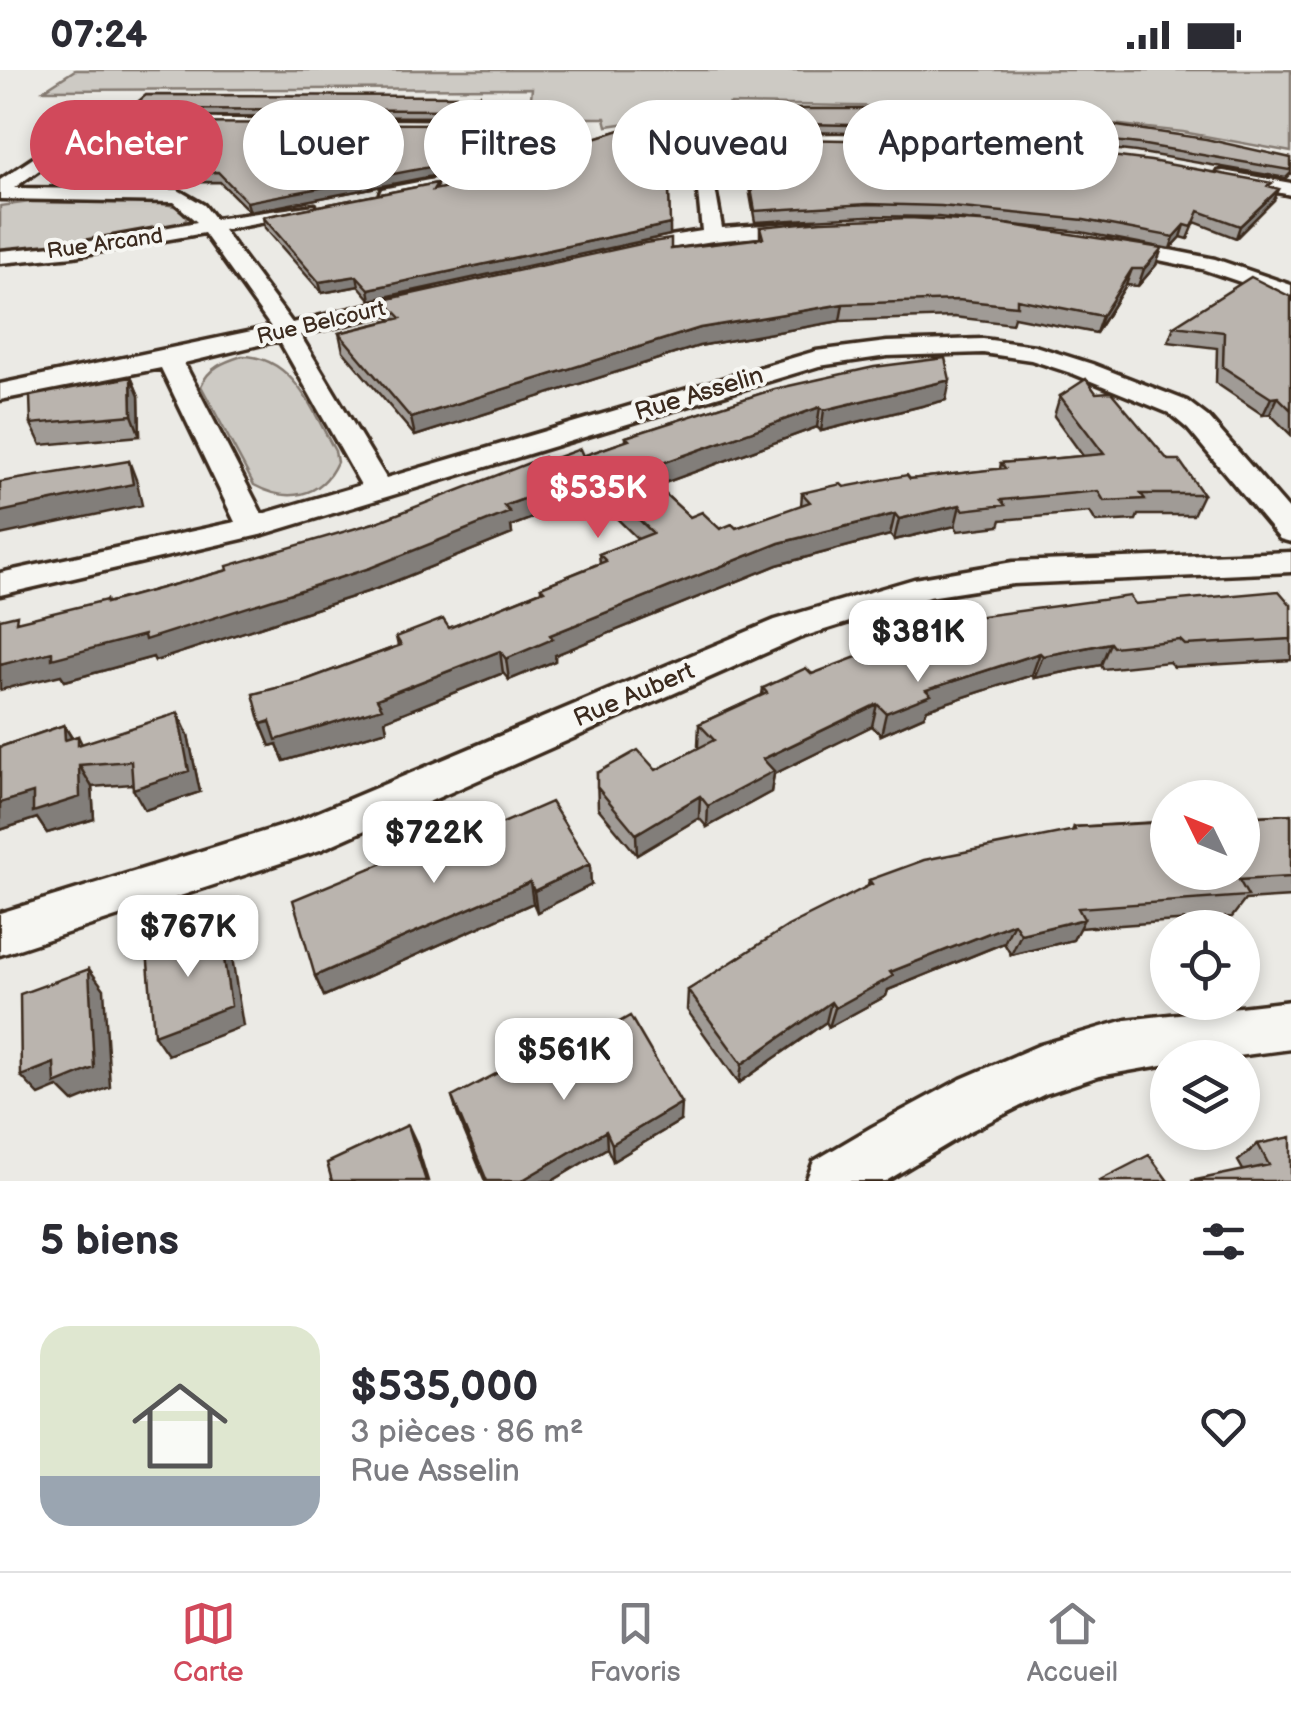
<!DOCTYPE html>
<html lang="fr">
<meta charset="utf-8">
<style>
:root{--surface:#fff;--page:#f7f7f7;--text:#2b2b33;--muted:#7c7c81;--line:#e1e1e2;--accent:#d1495b}
body{margin:0;font-family:"Balsamiq Sans",sans-serif;background:var(--page);color:var(--text);height:100vh;display:flex;flex-direction:column;font-size:38px;white-space:nowrap}
*{box-sizing:border-box;margin:0}
p{font-size:32px;color:var(--muted)}
.icon{flex:none;width:55px;height:55px;fill:none;stroke:currentColor;stroke-width:2;stroke-linecap:round;stroke-linejoin:round}
.map{position:relative;height:1111px;overflow:hidden}
.side{display:flex;flex-direction:column;background:var(--surface);flex:1}
.side>*{flex:none}
.hud{position:absolute;left:30px;top:30px;width:1232px;height:90px;display:flex;gap:20px}
.needle{width:65px;rotate:313deg}
.buttons{position:absolute;left:1150px;top:710px;display:grid;gap:20px}
.buttons a{display:grid;place-items:center;width:110px;height:110px;border-radius:50%;background:var(--surface);box-shadow:0 5px 15px #0003;font-size:50px}
.price{position:absolute;translate:-50% -85px;padding:0 22px;border-radius:20px;background:#fff;color:#222;font-size:32px;line-height:65px;filter:drop-shadow(0 2px 5px #0008)}
.price::after{content:'';position:absolute;left:50%;top:60px;width:30px;height:22px;margin-left:-15px;background:inherit;clip-path:polygon(0 0,100% 0,50% 100%)}
.price.selected{background:var(--accent);color:#fff}
ul{padding:0;list-style:none}
li{display:flex;align-items:center;gap:30px;height:250px;padding:0 40px}
li+li{border-top:2px solid var(--line)}
li span{display:grid;place-items:center;flex:none;width:280px;height:200px;border-radius:30px;color:#555}
li>.icon{margin-inline-start:auto}
span .icon{width:120px;height:120px;fill:#fffc;stroke-width:1}
li b{font-size:42px}
h2{display:flex;justify-content:space-between;align-items:center;height:120px;padding:0 40px;font-size:42px}
.tag{padding:0 35px;border-radius:45px;background:var(--surface);box-shadow:0 5px 15px #0003;font-size:35px;line-height:90px}
.tag.selected{background:var(--accent);color:#fff}
.status{display:flex;justify-content:space-between;align-items:center;height:70px;padding:0 50px;background:var(--surface);direction:ltr}
.status svg{height:28px;fill:currentColor}
.tab-bar{display:flex;justify-content:space-around;align-items:center;height:140px;border-top:2px solid var(--line);background:var(--surface);font-size:28px;color:var(--muted)}
.tab-bar a{display:grid;justify-items:center;gap:5px}
.tab-bar .selected{color:var(--accent)}
.map>svg:first-child{display:block}
.green{fill:#cdcac4;stroke:#847a71;stroke-width:2.5}
.lines{fill:none;stroke-linecap:round;stroke-linejoin:round}
.minor-casing{stroke:#3b2a1e;stroke-width:7}
.minor{fill:#f6f6f2;fill-rule:evenodd}
.wall{fill:#a09b96;stroke:#3b2a1e;stroke-width:2.5}
.shaded-wall{fill:#827e7a;stroke:#3b2a1e;stroke-width:2.5}
.building{fill:#bab4ae;stroke:#3b2a1e;stroke-width:2.5}
.labels{text-anchor:middle;dominant-baseline:central;stroke-width:8;stroke-linejoin:round;paint-order:stroke}
.far-street-label{font-size:22px;fill:#3b2a1e;stroke:#f6f6f2}
.street-label{font-size:25px;fill:#3b2a1e;stroke:#f6f6f2}
</style>
<div class="status"><b>07:24</b><svg viewBox="0 0 49 12"><path d="M0 12V9h3v3zM5 12V6h3v6zM10 12V3h3v9zM15 12V0h3v12zM26 1h20v11H26zM47 4h2v5h-2z"/></svg></div>
<div class="map">
<svg width="1291" height="1111" viewBox="0 0 1291 1111">
<rect width="100%" height="100%" fill="#ebeae5"/>
<filter id="ink" filterUnits="userSpaceOnUse"><feTurbulence type="fractalNoise" baseFrequency=".01" numOctaves="2"/><feDisplacementMap in="SourceGraphic" scale="20" xChannelSelector="R" yChannelSelector="G"/><feConvolveMatrix kernelMatrix="1 2 1 2 8 2 1 2 1" color-interpolation-filters="sRGB"/></filter>
<g filter="url(#ink)">
<path class="green" d="M 75,0 L 1291,0 L 1291,82 L 1183,62 L 969,38 L 730,34 L 749,68 L 725,68 L 675,46 L 607,56 L 605,48 L 529,48 L 532,18 L 44,20 Z
M 30,132 L 155,132 L 179,137 L 187,148 L 180,155 L 115,170 L 0,182 L 0,136 Z
M 242,286 C 294,286 313,342 335,381 L 337,392 C 321,428 287,433 254,415 L 201,316 C 209,297 224,292 242,286 Z"/>
<g class="lines">
<defs>
<path id="minor" d="M 94,48 L 502,51 L 499,90 L 483,110 L 389,129 L 380,123 L 382,119 L 471,102 L 481,89 L 487,59 L 98,58 L 14,118 L 178,120 L 204,135 L 215,149 L 315,135 L 315,143 L 223,160 L 292,253 L 430,220 L 438,222 L 441,227 L 438,232 L 300,265 L 386,408 L 816,281 L 887,272 L 983,269 L 1035,276 L 1092,294 L 1187,331 L 1208,347 L 1291,442 L 1291,472 L 1280,469 L 1188,359 L 1169,343 L 1074,304 L 1031,290 L 983,283 L 887,286 L 819,296 L 264,464 L 0,525 L 0,503 L 235,452 L 161,298 L 0,330 L 0,314 L 271,257 L 204,163 L 74,186 L 0,193 L 0,181 L 74,174 L 197,152 L 174,132 L 0,129 L 0,110 ZM 279,270 L 361,415 L 262,444 L 184,293 Z
M 872,64 L 1018,71 L 1027,76 L 1018,81 L 872,74 L 716,75 L 708,78 L 722,158 L 808,152 L 815,154 L 815,162 L 713,171 L 626,185 L 616,179 L 626,173 L 702,161 L 693,72 L 713,65 Z
M 1223,101 L 1291,113 L 1291,125 L 1217,110 L 1217,102 Z
M 1114,169 L 1215,189 L 1291,215 L 1291,229 L 1202,199 L 1107,179 L 1104,175 L 1107,171 Z
M 1291,482 L 1291,502 L 1013,514 L 929,527 L 799,568 L 320,780 L 0,885 L 0,843 L 295,752 L 775,550 L 914,509 L 1013,492 Z
M 1291,931 L 1291,979 L 1222,988 L 1168,988 L 1168,994 L 1099,1006 L 1045,1024 L 968,1062 L 886,1111 L 806,1111 L 814,1091 L 872,1057 L 961,1009 L 1040,975 L 1126,950 Z"/>
</defs>
<use href="#minor" class="minor-casing"/>
<use href="#minor" class="minor"/>
</g>
<path class="wall" d="M 480,26 L 481,34 L 474,47 L 131,46 L 129,39 Z
M 742,39 L 911,39 L 1291,88 L 1291,103 L 1286,108 L 1136,82 L 1001,66 L 745,61 L 742,46 Z
M 571,43 L 572,52 L 566,77 L 674,43 L 668,93 L 670,165 L 371,230 L 359,216 L 322,223 L 265,158 L 263,147 L 437,113 L 437,120 L 509,105 L 527,94 Z
M 466,54 L 467,63 L 448,103 L 250,142 L 220,112 L 52,113 L 48,103 Z
M 742,68 L 1270,117 L 1274,130 L 1236,168 L 1195,152 L 1188,169 L 1181,167 L 1170,179 L 1081,162 L 1004,154 L 1156,195 L 1138,216 L 1126,215 L 1096,263 L 1014,247 L 1012,254 L 954,247 L 840,251 L 699,276 L 415,366 L 343,281 L 339,263 L 391,250 L 388,247 L 384,230 L 671,179 L 760,168 L 760,157 L 993,153 L 938,147 L 867,146 L 755,152 L 742,79 Z
M 1291,227 L 1291,365 L 1270,344 L 1263,345 L 1216,313 L 1217,278 L 1168,272 L 1174,256 Z
M 131,307 L 139,326 L 140,366 L 41,375 L 31,354 Z
M 775,319 L 946,330 L 821,361 L 817,357 L 656,416 L 690,447 L 720,459 L 736,458 L 801,436 L 802,423 L 910,409 L 1000,399 L 1001,393 L 1083,386 L 1054,346 L 1060,326 L 1096,323 L 1203,424 L 1193,445 L 1138,445 L 1136,450 L 1096,452 L 1090,442 L 1001,450 L 999,456 L 958,461 L 955,456 L 894,470 L 890,465 L 777,495 L 555,585 L 555,591 L 509,610 L 503,603 L 385,650 L 387,660 L 284,691 L 277,674 L 270,676 L 261,654 L 303,611 L 398,576 L 396,567 L 449,558 L 541,521 L 541,517 L 600,493 L 599,484 L 638,469 L 590,422 L 590,426 L 511,456 L 512,464 L 376,519 L 155,591 L 153,587 L 65,611 L 61,605 L 106,530 L 107,533 L 228,500 L 377,452 L 547,391 L 583,386 L 626,371 L 626,367 Z
M 1135,534 L 1291,535 L 1291,590 L 1174,597 L 1169,592 L 1103,599 L 1101,595 L 1034,608 L 1032,605 L 927,639 L 924,646 L 881,665 L 872,656 L 774,704 L 771,722 L 707,757 L 699,748 L 637,785 L 598,738 L 597,703 L 656,700 L 699,678 L 698,676 L 699,654 L 762,625 L 763,618 L 812,604 Z
M 64,655 L 72,668 L 78,666 L 82,674 L 188,665 L 200,722 L 145,740 L 132,714 L 92,717 L 94,749 L 47,763 L 37,748 L 0,760 L 0,677 Z
M 1291,744 L 1291,827 L 1245,830 L 1232,847 L 1079,858 L 1073,870 L 1011,885 L 1004,873 L 888,920 L 886,926 L 829,957 L 826,952 L 739,1013 L 687,940 L 688,920 L 868,816 L 869,810 L 1072,761 L 1074,757 Z
M 462,771 L 591,815 L 537,842 L 533,833 L 324,926 L 315,906 Z
M 531,1002 L 680,1051 L 613,1091 L 607,1078 L 552,1111 L 485,1111 L 458,1046 L 452,1027 Z
M 1258,1074 L 1291,1111 L 1243,1100 L 1238,1091 Z"/>
<path class="shaded-wall" d="M 480,26 L 481,34 L 474,47 L 473,40 Z
M 571,43 L 572,52 L 563,87 L 563,78 Z
M 466,54 L 467,63 L 448,103 L 250,142 L 247,132 Z
M 1279,119 L 1274,130 L 1236,168 L 1240,156 Z
M 670,154 L 670,165 L 371,230 L 369,219 Z
M 1185,155 L 1181,167 L 1170,179 L 1174,167 Z
M 1162,178 L 1156,195 L 1138,216 L 1144,199 Z
M 1132,199 L 1126,215 L 1096,263 L 1102,246 Z
M 357,206 L 359,216 L 322,223 L 319,212 Z
M 843,234 L 840,251 L 699,276 L 415,366 L 411,348 L 700,258 Z
M 131,307 L 139,326 L 140,366 L 132,345 Z
M 950,310 L 946,330 L 821,361 L 824,340 Z
M 1278,327 L 1270,344 L 1263,345 L 1271,328 Z
M 820,337 L 817,357 L 640,422 L 640,401 Z
M 129,391 L 137,412 L 142,435 L 0,465 L 0,442 Z
M 590,405 L 590,426 L 511,456 L 512,464 L 376,519 L 155,591 L 153,587 L 65,611 L 61,605 L 0,620 L 0,595 L 504,436 Z
M 960,435 L 955,456 L 894,470 L 899,449 Z
M 895,444 L 890,465 L 777,495 L 555,585 L 555,591 L 509,610 L 506,589 L 550,565 L 779,473 Z
M 1110,573 L 1101,595 L 1034,608 L 1043,586 Z
M 500,581 L 503,603 L 385,650 L 387,660 L 284,691 L 277,674 L 270,676 L 261,654 L 377,629 Z
M 1040,583 L 1032,605 L 927,639 L 924,646 L 881,665 L 886,643 L 926,620 Z
M 877,634 L 872,656 L 774,704 L 771,722 L 707,757 L 708,736 L 763,689 Z
M 178,643 L 188,665 L 200,722 L 145,740 L 133,719 Z
M 64,655 L 77,677 L 65,670 Z
M 79,695 L 92,717 L 94,749 L 47,763 L 37,748 L 0,760 L 0,733 Z
M 700,726 L 699,748 L 637,785 L 636,764 Z
M 590,794 L 591,815 L 537,842 L 534,821 Z
M 530,812 L 533,833 L 324,926 L 315,906 Z
M 1084,849 L 1073,870 L 1011,885 L 1021,864 Z
M 1014,853 L 1004,873 L 888,920 L 886,926 L 829,957 L 835,938 L 890,902 Z
M 219,855 L 230,875 L 243,956 L 168,985 L 154,965 Z
M 89,899 L 104,919 L 110,1017 L 73,1032 L 58,1017 L 39,1025 L 21,1006 L 54,993 Z
M 831,932 L 826,952 L 739,1013 L 742,994 Z
M 681,1033 L 680,1051 L 613,1091 L 612,1074 Z
M 408,1055 L 416,1072 L 428,1111 L 426,1111 Z
M 606,1061 L 607,1078 L 552,1111 L 521,1111 Z"/>
<path class="building" d="M 146,25 L 480,26 L 473,40 L 129,39 Z
M 742,39 L 911,39 L 1062,48 L 1206,69 L 1291,88 L 1291,98 L 1289,100 L 1139,74 L 1003,58 L 746,53 Z
M 540,43 L 571,43 L 563,78 L 674,43 L 668,86 L 670,154 L 369,219 L 357,206 L 319,212 L 263,147 L 437,113 L 433,120 L 509,105 L 527,94 Z
M 110,53 L 466,54 L 446,94 L 247,132 L 218,102 L 48,103 Z
M 742,68 L 1006,73 L 1151,91 L 1272,113 L 1268,116 L 1279,119 L 1240,156 L 1199,141 L 1192,157 L 1185,155 L 1174,167 L 1084,150 L 941,136 L 868,134 L 755,141 Z
M 909,148 L 998,153 L 1162,178 L 1144,199 L 1132,199 L 1102,246 L 1017,229 L 1017,236 L 958,230 L 843,234 L 700,258 L 411,348 L 339,263 L 401,248 L 384,230 L 645,173 L 671,169 L 671,179 L 763,168 L 760,157 L 821,151 Z
M 1251,207 L 1291,227 L 1291,340 L 1278,327 L 1271,328 L 1223,297 L 1224,262 L 1174,256 Z
M 945,288 L 950,310 L 824,340 L 820,337 L 640,401 L 690,447 L 702,442 L 720,459 L 732,454 L 736,458 L 810,432 L 802,423 L 841,414 L 844,417 L 907,405 L 910,409 L 1005,398 L 1001,393 L 1104,384 L 1060,326 L 1086,309 L 1096,323 L 1111,322 L 1168,390 L 1179,390 L 1203,424 L 1141,424 L 1145,429 L 1104,431 L 1098,421 L 1001,430 L 1005,435 L 963,440 L 960,435 L 899,449 L 895,444 L 779,473 L 550,565 L 553,569 L 506,589 L 500,581 L 377,629 L 382,638 L 276,670 L 270,651 L 261,654 L 253,624 L 303,611 L 401,575 L 396,567 L 443,549 L 449,558 L 544,520 L 541,517 L 606,491 L 599,484 L 653,463 L 588,400 L 590,405 L 504,436 L 510,442 L 370,498 L 145,570 L 144,565 L 52,589 L 52,582 L 0,595 L 0,549 L 17,545 L 16,552 L 106,530 L 106,533 L 228,500 L 227,496 L 377,452 L 544,387 L 547,391 L 580,379 L 583,386 L 629,370 L 626,367 L 775,319 L 874,297 Z
M 131,307 L 132,345 L 31,354 L 30,326 Z
M 129,391 L 133,414 L 0,442 L 0,412 Z
M 1279,521 L 1291,535 L 1291,569 L 1185,575 L 1180,570 L 1113,577 L 1110,573 L 1043,586 L 1040,583 L 926,620 L 931,625 L 886,643 L 877,634 L 763,689 L 774,701 L 708,736 L 700,726 L 636,764 L 597,717 L 597,703 L 638,680 L 656,700 L 714,670 L 699,654 L 767,623 L 763,618 L 806,598 L 812,604 L 953,550 L 1130,526 L 1135,534 Z
M 178,643 L 189,701 L 133,719 L 131,691 L 79,695 L 80,727 L 33,742 L 33,723 L 0,733 L 0,677 L 64,655 L 65,670 L 78,666 L 78,675 Z
M 551,732 L 590,794 L 534,821 L 530,812 L 315,906 L 293,830 L 458,762 L 462,771 Z
M 1291,744 L 1291,807 L 1239,810 L 1248,826 L 1078,838 L 1084,849 L 1021,864 L 1014,853 L 890,902 L 893,906 L 835,938 L 831,932 L 742,994 L 688,920 L 788,856 L 872,814 L 869,810 L 924,790 L 1075,760 L 1074,757 L 1168,752 L 1168,802 L 1242,802 L 1242,747 Z
M 219,855 L 231,936 L 154,965 L 147,880 Z
M 89,899 L 94,998 L 55,1014 L 54,993 L 21,1006 L 20,924 Z
M 630,946 L 681,1033 L 612,1074 L 606,1061 L 521,1111 L 487,1111 L 452,1027 L 524,989 L 531,1002 Z
M 408,1055 L 426,1111 L 332,1111 L 327,1093 Z
M 1291,1067 L 1291,1111 L 1191,1111 L 1269,1095 L 1258,1074 Z
M 1149,1085 L 1168,1111 L 1098,1111 Z"/>
</g>
<g class="labels">
<g class="far-street-label">
<text transform="translate(105 174) rotate(-8)">Rue Arcand</text>
<text transform="translate(321 253) rotate(-13)">Rue Belcourt</text>
</g>
<g class="street-label">
<text transform="translate(699 324) rotate(-17)">Rue Asselin</text>
<text transform="translate(634 625) rotate(-23)">Rue Aubert</text>
</g>
</g>
</svg>
<div class="buttons">
<a><svg class="needle" viewBox="-14 -14 28 28"><path d="M0-13l5 13h-10z" fill="#e53935"/><path d="M0 13l5-13h-10z" fill="#7c7c81"/></svg></a>
<a><svg class="icon" aria-label="locate" viewBox="0 0 24 24"><circle cx="12" cy="12" r="6"/><path d="M12 2v4M12 18v4M2 12h4M18 12h4"/></svg></a>
<a><svg class="icon" aria-label="layers" viewBox="0 0 24 24"><path d="M12 4l9 5-9 5-9-5zM3 14l9 5 9-5"/></svg></a>
</div>
<b class="price selected" style="left:598px;top:471px">$535K</b>
<b class="price" style="left:918px;top:615px">$381K</b>
<b class="price" style="left:434px;top:816px">$722K</b>
<b class="price" style="left:188px;top:910px">$767K</b>
<b class="price" style="left:564px;top:1033px">$561K</b>
<div class="hud">
<a class="tag selected">Acheter</a>
<a class="tag">Louer</a>
<a class="tag">Filtres</a>
<a class="tag">Nouveau</a>
<a class="tag">Appartement</a>
</div>
</div>
<section class="side">
<h2>5 biens<svg class="icon" aria-label="filters" viewBox="0 0 24 24"><path d="M4 7h16M4 17h16"/><circle cx="9" cy="7" r="2"/><circle cx="15" cy="17" r="2"/></svg></h2>
<ul>
<li><span style="background:linear-gradient(#dfe7d0 75%,#9aa5b1 0)"><svg class="icon" aria-label="home" viewBox="0 0 24 24"><path d="M3 11l9-7 9 7M6 9v11h12V9"/></svg></span><div><b>$535,000</b><p>3 pièces · 86 m²</p><p>Rue Asselin</p></div><svg class="icon" aria-label="heart" viewBox="0 0 24 24"><path d="M12 20l-8-8c-3-5 5-10 8-4 3-6 11-1 8 4z"/></svg></li>
</ul>
</section>
<nav class="tab-bar">
<a class="selected"><svg class="icon" aria-label="map" viewBox="0 0 24 24"><path d="M3 6l6-2 6 2 6-2v14l-6 2-6-2-6 2zM9 4v14M15 6v14"/></svg>Carte</a>
<a><svg class="icon" aria-label="saved" viewBox="0 0 24 24"><path d="M7 4h10v16l-5-4-5 4z"/></svg>Favoris</a>
<a><svg class="icon" aria-label="home" viewBox="0 0 24 24"><path d="M3 11l9-7 9 7M6 9v11h12V9"/></svg>Accueil</a>
</nav>
